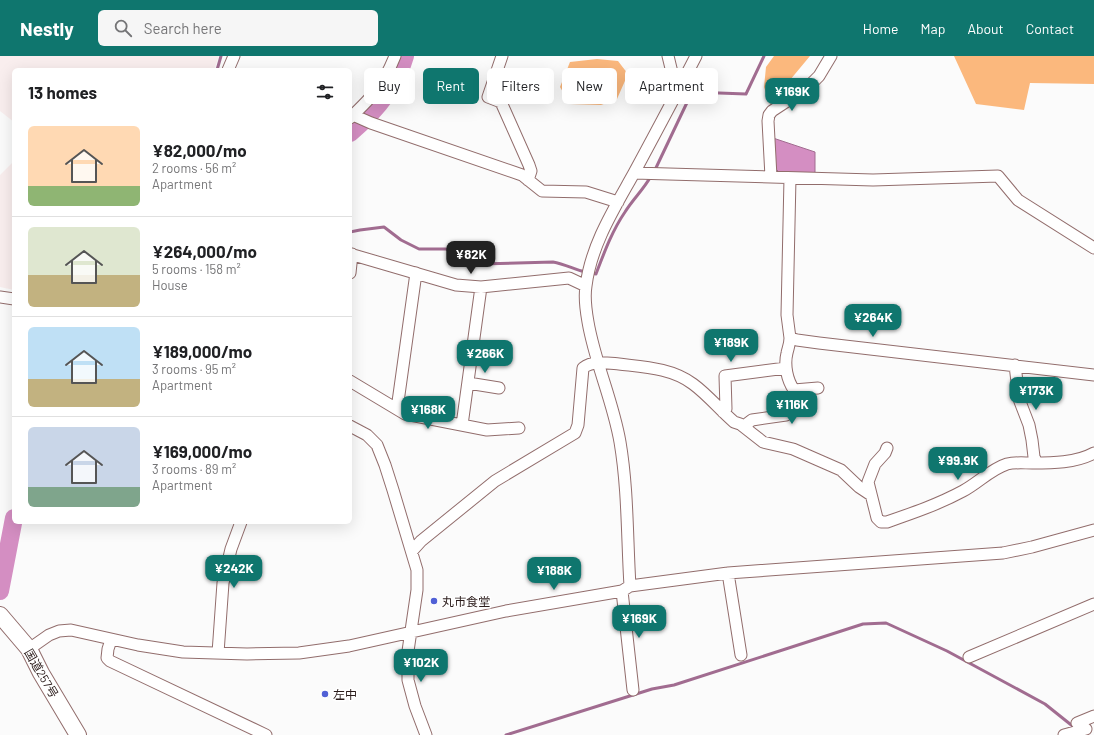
<!DOCTYPE html>
<meta charset="utf-8">
<style>
:root{--surface:#fff;--page:#f6f6f6;--text:#202124;--muted:#757577;--line:#e0e0e0;--accent:#0f766e}
body{margin:0;font-family:Barlow,"Noto Sans JP",sans-serif;background:var(--page);color:var(--text);height:100vh;display:flex;flex-direction:column;font-size:15px;white-space:nowrap}
*{box-sizing:border-box;margin:0}
p{font-size:13px;color:var(--muted)}
.icon{flex:none;width:22px;height:22px;fill:none;stroke:currentColor;stroke-width:2;stroke-linecap:round;stroke-linejoin:round}
.map{position:relative;flex:1;overflow:hidden}
.sheet{position:absolute;left:12px;top:12px;width:340px;height:456px;display:flex;flex-direction:column;background:var(--surface);border-radius:6px;box-shadow:0 4px 16px #0002}
.sheet>*{flex:none}
.hud{position:absolute;left:364px;top:12px;width:380px;height:36px;display:flex;gap:8px}
.price{position:absolute;translate:-50% -34px;padding:0 9px;border-radius:8px;background:var(--accent);color:#fff;font-size:13px;line-height:26px;filter:drop-shadow(0 1px 2px #0008)}
.price::after{content:'';position:absolute;left:50%;top:24px;width:12px;height:9px;margin-left:-6px;background:inherit;clip-path:polygon(0 0,100% 0,50% 100%)}
.price.current{background:#222;color:#fff}
ul{padding:0;list-style:none}
li{display:flex;align-items:center;gap:12px;height:100px;padding:0 16px}
li+li{border-top:1px solid var(--line)}
li span{display:grid;place-items:center;flex:none;width:112px;height:80px;border-radius:6px;color:#555}
li>.icon{margin-inline-start:auto}
span .icon{width:48px;height:48px;fill:#fffc;stroke-width:1}
li b{font-size:17px}
h2{display:flex;justify-content:space-between;align-items:center;height:48px;padding:0 16px;font-size:17px}
.tag{padding:0 14px;border-radius:6px;background:var(--surface);box-shadow:0 4px 16px #0002;font-size:14px;line-height:36px}
.tag.current{background:var(--accent);color:#fff}
header{display:flex;align-items:center;gap:24px;box-sizing:border-box;height:56px;padding:0 20px;background:var(--accent);color:#fff}
header strong{font-size:19px}
nav{display:flex;gap:22px;margin-inline-start:auto;font-size:14px}
.search{width:280px;height:36px;background:var(--page);display:flex;align-items:center;gap:10px;box-sizing:border-box;padding:0 14px;border-radius:6px;color:var(--muted);font-size:15px}
.map>svg:first-child{display:block}
.built{fill:#f9eeee}
.forest{fill:#fbb87d}
.water{fill:#d48ec2;stroke:#a16c90}
.lines{fill:none;stroke-linecap:round;stroke-linejoin:round}
.stream{stroke:#a16c90;stroke-width:3}
.river{stroke:#d48ec2;stroke-width:18}
.minor-casing{stroke:#926d6c;stroke-width:13}
.highway-casing{stroke:#926d6c;stroke-width:18}
.minor{stroke:#fff;stroke-width:11}
.highway{stroke:#fff;stroke-width:16}
.poi-dot{fill:#5060d6;stroke:#fff;stroke-width:1.5}
.labels{text-anchor:middle;dominant-baseline:central;stroke-width:3;stroke-linejoin:round;paint-order:stroke}
.poi-label{font-size:12px;fill:#2a1b1a;stroke:#fff;text-anchor:start}
.street-label{font-size:12px;fill:#2a1b1a;stroke:#fff}
</style>
<header>
<strong>Nestly</strong>
<div class="search"><svg class="icon" aria-label="search" viewBox="0 0 24 24"><circle cx="10" cy="10" r="6"/><path d="M15 15l6 6"/></svg>Search here</div>
<nav><a>Home</a><a>Map</a><a>About</a><a>Contact</a></nav>
</header>
<div class="map">
<svg width="1094" height="679" viewBox="0 0 1094 679">
<rect width="100%" height="100%" fill="#fbfbfb"/>
<path class="built" d="M 0,0 L 219,0 L 214,14 L 14,14 L 14,66 L 0,55 Z
M 14,105 L 14,234 L 0,231 L 0,119 Z"/>
<path class="forest" d="M 774,0 L 810,0 L 770,48 L 764,31 L 766,11 Z
M 954,0 L 1094,0 L 1094,28 L 1030,27 L 1024,54 L 976,48 Z
M 597,3 L 618,5 L 628,18 L 617,43 L 601,49 L 570,48 L 560,31 L 570,6 Z"/>
<path class="water" d="M 773,82 L 815,96 L 815,116 L 812,118 L 780,117 L 775,112 Z"/>
<g class="lines">
<path class="stream" d="M 217,14 L 221,0
M 654,116 L 692,36 L 746,38 L 764,0
M 350,176 L 360,174 L 384,171 L 401,184 L 419,193 L 446,193 L 471,206 L 479,208 L 553,206 C 564,208 574,213 585,216
M 591,217 L 596,218 C 604,197 612,175 625,156 C 633,143 644,133 651,120
M 506,679 L 652,633 L 674,629 L 863,568 L 886,567 L 947,595 L 1045,648 L 1075,672"/>
<path class="river" d="M 350,77 C 375,56 396,32 405,0
M 0,535 L 14,462"/>
<defs>
<path id="minor" d="M 502,0 L 488,41 L 501,46 L 529,109 L 531,115 L 528,124
M 668,0 L 677,37
M 228,14 L 234,0
M 353,59 L 371,67 L 522,119 L 542,135 L 586,136 L 618,146
M 350,62 C 373,40 383,30 395,0
M 634,117 L 873,124 L 998,120 L 1018,144 L 1094,192
M 771,121 L 768,65 L 769,59 L 772,55 L 807,32 L 819,20 L 831,0
M 790,122 L 787,259 L 790,282 L 797,284 L 819,287 L 1094,319
M 350,198 L 456,229 L 481,231 L 569,222 L 586,230
M 350,217 L 352,198
M 0,241 L 14,243
M 790,282 C 790,288 788,292 787,297 C 784,309 787,324 794,334
M 1015,309 L 1019,343 L 1029,369 L 1032,384 L 1034,401 L 1037,407
M 350,325 L 405,358 L 487,374 L 519,372
M 468,327 L 499,332
M 397,353 L 416,217
M 723,356 L 726,353 L 725,320 L 786,312
M 462,369 L 481,231
M 350,370 L 367,379 L 377,389 L 385,409 L 393,434 L 417,514 L 417,534 L 408,595 L 408,624 L 415,650 L 426,679
M 744,370 L 752,364 L 786,359 C 796,354 794,344 794,334 L 818,332
M 887,392 L 885,397 L 875,408 L 868,426 L 877,462 L 881,466 L 887,466 C 913,457 939,448 963,435 C 978,427 991,413 1007,408 C 1015,406 1024,407 1032,407 C 1052,407 1076,407 1094,397
M 412,495 L 421,485 L 495,425 L 575,377 L 578,369 L 583,312 C 593,304 608,307 619,308 C 644,311 672,312 693,328 C 708,339 720,354 734,366 L 740,368 L 763,386 L 793,393 L 841,414 L 859,431 L 871,439
M 728,517 L 741,599
M 630,530 C 627,482 628,433 620,386 C 613,345 595,307 588,266 C 586,255 584,242 586,230 C 591,189 614,153 634,117 C 655,78 676,39 696,0
M 622,535 L 633,634
M 111,584 L 108,593 L 107,602 L 110,605 L 266,679
M 29,593 L 49,579 L 59,575 L 71,574 L 138,589 L 183,596 L 247,598 L 299,597 L 349,590 L 506,555 L 622,535 L 630,530 L 728,517 L 1003,497 L 1032,491 L 1094,474
M 218,597 L 223,527 L 231,493 L 241,466
M 969,601 L 1094,548
M 1077,667 L 1094,660
M 1064,679 L 1086,673"/>
<path id="highway" d="M 0,559 L 29,593 L 41,617 L 78,679"/>
</defs>
<use href="#minor" class="minor-casing"/>
<use href="#highway" class="highway-casing"/>
<use href="#minor" class="minor"/>
<use href="#highway" class="highway"/>
</g>
<g class="poi-dot">
<circle cx="434" cy="545" r="4"/>
<circle cx="325" cy="638" r="4"/>
</g>
<g class="labels">
<g class="poi-label">
<text x="442" y="545">丸市食堂</text>
<text x="333" y="638">左中</text>
</g>
<g class="street-label">
<text transform="translate(42 617) rotate(60)">国道257号</text>
</g>
</g>
</svg>
<b class="price" style="left:792px;top:56px">¥169K</b>
<b class="price current" style="left:471px;top:219px">¥82K</b>
<b class="price" style="left:873px;top:282px">¥264K</b>
<b class="price" style="left:731px;top:307px">¥189K</b>
<b class="price" style="left:485px;top:318px">¥266K</b>
<b class="price" style="left:1036px;top:355px">¥173K</b>
<b class="price" style="left:792px;top:369px">¥116K</b>
<b class="price" style="left:428px;top:374px">¥168K</b>
<b class="price" style="left:958px;top:425px">¥99.9K</b>
<b class="price" style="left:234px;top:533px">¥242K</b>
<b class="price" style="left:554px;top:535px">¥188K</b>
<b class="price" style="left:639px;top:583px">¥169K</b>
<b class="price" style="left:421px;top:627px">¥102K</b>
<div class="hud">
<a class="tag">Buy</a>
<a class="tag current">Rent</a>
<a class="tag">Filters</a>
<a class="tag">New</a>
<a class="tag">Apartment</a>
</div>
<section class="sheet">
<h2>13 homes<svg class="icon" aria-label="filters" viewBox="0 0 24 24"><path d="M4 7h16M4 17h16"/><circle cx="9" cy="7" r="2"/><circle cx="15" cy="17" r="2"/></svg></h2>
<ul>
<li><span style="background:linear-gradient(#ffd9b3 75%,#8fb573 0)"><svg class="icon" aria-label="home" viewBox="0 0 24 24"><path d="M3 11l9-7 9 7M6 9v11h12V9"/></svg></span><div><b>¥82,000/mo</b><p>2 rooms · 56 m²</p><p>Apartment</p></div></li>
<li><span style="background:linear-gradient(#dfe7d0 60%,#c2b280 0)"><svg class="icon" aria-label="home" viewBox="0 0 24 24"><path d="M3 11l9-7 9 7M6 9v11h12V9"/></svg></span><div><b>¥264,000/mo</b><p>5 rooms · 158 m²</p><p>House</p></div></li>
<li><span style="background:linear-gradient(#bfe0f5 65%,#c2b280 0)"><svg class="icon" aria-label="home" viewBox="0 0 24 24"><path d="M3 11l9-7 9 7M6 9v11h12V9"/></svg></span><div><b>¥189,000/mo</b><p>3 rooms · 95 m²</p><p>Apartment</p></div></li>
<li><span style="background:linear-gradient(#c9d6e8 75%,#7fa58c 0)"><svg class="icon" aria-label="home" viewBox="0 0 24 24"><path d="M3 11l9-7 9 7M6 9v11h12V9"/></svg></span><div><b>¥169,000/mo</b><p>3 rooms · 89 m²</p><p>Apartment</p></div></li>
</ul>
</section>
</div>
